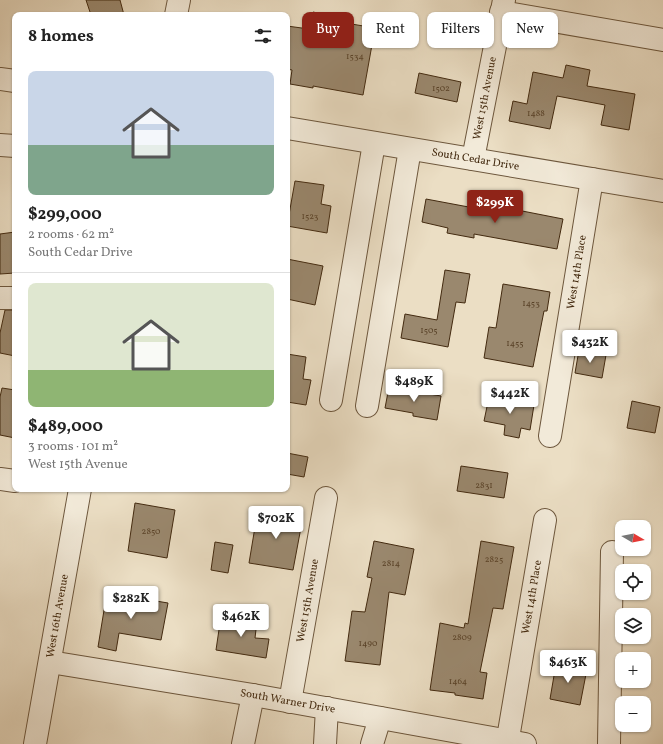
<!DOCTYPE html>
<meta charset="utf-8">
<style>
:root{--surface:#fff;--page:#f6f6f6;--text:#222;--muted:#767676;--line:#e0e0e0;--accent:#8f2418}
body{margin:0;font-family:Vollkorn,serif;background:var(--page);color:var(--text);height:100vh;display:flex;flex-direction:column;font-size:15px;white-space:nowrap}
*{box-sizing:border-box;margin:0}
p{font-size:13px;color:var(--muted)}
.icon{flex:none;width:22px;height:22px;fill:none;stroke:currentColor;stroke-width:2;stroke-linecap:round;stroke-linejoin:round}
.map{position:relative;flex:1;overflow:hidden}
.details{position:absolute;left:12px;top:12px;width:278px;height:480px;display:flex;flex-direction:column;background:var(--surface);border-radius:8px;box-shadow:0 1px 3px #0004}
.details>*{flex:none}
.top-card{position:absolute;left:302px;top:12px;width:301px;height:36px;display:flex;gap:8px}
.needle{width:26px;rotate:100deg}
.fabs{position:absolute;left:615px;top:520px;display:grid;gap:8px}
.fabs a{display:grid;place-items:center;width:36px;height:36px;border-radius:8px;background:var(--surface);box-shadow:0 1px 3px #0004;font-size:20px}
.price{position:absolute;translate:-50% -34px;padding:0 9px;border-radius:4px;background:#fff;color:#222;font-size:13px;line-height:26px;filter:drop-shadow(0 1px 2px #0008)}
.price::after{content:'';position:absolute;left:50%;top:24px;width:12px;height:9px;margin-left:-6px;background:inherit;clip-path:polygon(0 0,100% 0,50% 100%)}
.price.active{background:var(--accent);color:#fff}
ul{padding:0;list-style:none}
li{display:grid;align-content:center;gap:8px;height:212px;padding:0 16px}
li+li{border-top:1px solid var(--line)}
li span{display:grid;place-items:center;height:124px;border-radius:8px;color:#555}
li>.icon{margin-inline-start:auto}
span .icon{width:72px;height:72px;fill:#fffc;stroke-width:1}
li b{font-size:17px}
h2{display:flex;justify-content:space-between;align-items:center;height:48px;padding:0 16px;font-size:17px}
.pill{padding:0 14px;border-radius:8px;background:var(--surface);box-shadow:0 1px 3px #0004;font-size:14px;line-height:36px}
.pill.active{background:var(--accent);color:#fff}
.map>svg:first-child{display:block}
.building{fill:#9a886e;stroke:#432a10}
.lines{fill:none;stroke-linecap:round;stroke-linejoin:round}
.minor-casing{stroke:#6d573d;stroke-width:24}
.minor{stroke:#f2ead9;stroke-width:22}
.labels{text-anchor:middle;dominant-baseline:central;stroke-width:4;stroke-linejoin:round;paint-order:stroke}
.number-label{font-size:9px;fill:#594228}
.street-label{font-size:11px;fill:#432a10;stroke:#f2ead9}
</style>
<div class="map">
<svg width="663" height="744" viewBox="0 0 663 744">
<rect width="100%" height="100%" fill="#ebdec4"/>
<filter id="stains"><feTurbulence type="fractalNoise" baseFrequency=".005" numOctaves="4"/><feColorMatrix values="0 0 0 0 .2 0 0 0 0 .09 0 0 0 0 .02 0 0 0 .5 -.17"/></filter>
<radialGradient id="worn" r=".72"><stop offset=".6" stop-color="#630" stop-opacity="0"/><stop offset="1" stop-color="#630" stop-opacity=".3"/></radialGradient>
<path class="building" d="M 86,0 L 120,0 L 124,15 L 91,15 Z
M 313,12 L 335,17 L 334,21 L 375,28 L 363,95 L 313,86 L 313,88 L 290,84 L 292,70 L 287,69 L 287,26 L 309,29 Z
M 566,65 L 590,70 L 587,86 L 635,94 L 629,130 L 601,125 L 605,105 L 557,96 L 550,129 L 509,121 L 513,101 L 527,104 L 533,72 L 563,78 Z
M 419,73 L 461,82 L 457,102 L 415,93 Z
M 295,181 L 324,185 L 321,204 L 331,206 L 327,233 L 287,226 Z
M 426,199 L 506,214 L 507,208 L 563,219 L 557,249 L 474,234 L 474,238 L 447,233 L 448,228 L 422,222 Z
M 15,232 L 15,273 L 0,274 L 0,234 Z
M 287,259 L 323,266 L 315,305 L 287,299 Z
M 445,270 L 470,274 L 465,303 L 456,302 L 448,347 L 401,338 L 405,314 L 437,320 Z
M 503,284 L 550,292 L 547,311 L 544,311 L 533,367 L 484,358 L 489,327 L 496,328 Z
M 5,310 L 15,310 L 15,356 L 0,353 L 0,333 Z
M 579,350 L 606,355 L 602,378 L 575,373 Z
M 287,354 L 306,357 L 303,379 L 311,380 L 306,405 L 287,402 Z
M 389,387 L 441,396 L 437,420 L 413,416 L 413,413 L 385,408 Z
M 2,388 L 15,390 L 15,438 L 0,435 L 0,397 Z
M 489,397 L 534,405 L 530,430 L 521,428 L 519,438 L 504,435 L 505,425 L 484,421 Z
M 632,401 L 660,407 L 655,433 L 627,428 Z
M 287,453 L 308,457 L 304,477 L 287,474 Z
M 461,466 L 508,473 L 504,498 L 457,491 Z
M 135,503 L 175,510 L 167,558 L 128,551 Z
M 273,507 L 291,510 L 289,519 L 302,522 L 293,570 L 249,563 L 257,515 L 271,518 Z
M 374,541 L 414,549 L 405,595 L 389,592 L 380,665 L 345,661 L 352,611 L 365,612 L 372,578 L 367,577 Z
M 481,541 L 514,547 L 503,609 L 493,608 L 480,672 L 487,673 L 483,699 L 455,695 L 455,693 L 430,690 L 440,623 L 464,628 L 465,623 L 468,624 Z
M 215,542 L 233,545 L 228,573 L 211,570 Z
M 120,595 L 168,603 L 161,640 L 119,633 L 116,651 L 98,647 L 106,598 L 119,600 Z
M 221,616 L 257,621 L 255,638 L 269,639 L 266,658 L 216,650 Z
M 556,664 L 587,669 L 580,705 L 550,699 Z"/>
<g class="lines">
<defs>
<g id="minor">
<path d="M 501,12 L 663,40"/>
<path d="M 176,15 L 179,0"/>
<path d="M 0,79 L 15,81"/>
<path id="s1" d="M 287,128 L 663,191"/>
<path d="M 0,145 L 15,146"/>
<path id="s2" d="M 473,159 L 504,0"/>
<path d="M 0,298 L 15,298"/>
<path d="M 331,400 L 374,143"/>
<path d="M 367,406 L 410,149"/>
<path id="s3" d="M 550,436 L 592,179"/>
<path d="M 0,479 L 15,481"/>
<path id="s4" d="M 50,662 L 253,695 L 525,744"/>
<path id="s5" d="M 290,702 L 326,498"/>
<path id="s6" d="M 35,744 L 80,489"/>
<path d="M 243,744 L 253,695"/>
<path d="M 325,744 L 327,708"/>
<path d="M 372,744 L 380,718"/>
<path id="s7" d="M 507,744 L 545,520"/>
<path d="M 609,744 L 612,552"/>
</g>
</defs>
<use href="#minor" class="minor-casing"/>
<use href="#minor" class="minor"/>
</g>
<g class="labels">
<g class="number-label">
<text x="355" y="56">1534</text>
<text x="441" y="88">1502</text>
<text x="536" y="113">1488</text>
<text x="310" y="216">1523</text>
<text x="531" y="303">1453</text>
<text x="429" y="330">1505</text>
<text x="515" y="343">1455</text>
<text x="484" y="485">2831</text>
<text x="151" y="531">2850</text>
<text x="494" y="559">2825</text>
<text x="391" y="563">2814</text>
<text x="462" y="637">2809</text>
<text x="368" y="643">1490</text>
<text x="458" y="681">1464</text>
</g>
<g class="street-label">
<text stroke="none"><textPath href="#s2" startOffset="62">West 15th Avenue</textPath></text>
<text stroke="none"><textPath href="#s1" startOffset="191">South Cedar Drive</textPath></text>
<text stroke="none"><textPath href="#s3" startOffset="166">West 14th Place</textPath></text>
<text stroke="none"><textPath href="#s7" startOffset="149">West 14th Place</textPath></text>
<text stroke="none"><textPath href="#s5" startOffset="103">West 15th Avenue</textPath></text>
<text stroke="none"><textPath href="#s6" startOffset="130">West 16th Avenue</textPath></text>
<text stroke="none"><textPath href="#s4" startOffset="241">South Warner Drive</textPath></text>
</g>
</g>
<rect width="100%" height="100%" filter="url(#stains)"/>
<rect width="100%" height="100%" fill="url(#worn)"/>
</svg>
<div class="fabs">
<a><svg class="needle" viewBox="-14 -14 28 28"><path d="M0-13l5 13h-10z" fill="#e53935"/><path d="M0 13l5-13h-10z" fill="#767676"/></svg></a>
<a><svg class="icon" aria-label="locate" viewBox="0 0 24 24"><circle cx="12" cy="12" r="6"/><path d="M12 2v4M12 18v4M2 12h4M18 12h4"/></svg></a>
<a><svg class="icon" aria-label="layers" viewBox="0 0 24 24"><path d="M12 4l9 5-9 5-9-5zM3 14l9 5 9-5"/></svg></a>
<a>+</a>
<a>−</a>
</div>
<b class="price active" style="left:495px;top:224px">$299K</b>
<b class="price" style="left:590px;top:364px">$432K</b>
<b class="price" style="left:414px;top:403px">$489K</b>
<b class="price" style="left:510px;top:415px">$442K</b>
<b class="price" style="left:276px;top:540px">$702K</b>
<b class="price" style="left:131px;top:620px">$282K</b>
<b class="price" style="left:241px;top:638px">$462K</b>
<b class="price" style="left:568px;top:684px">$463K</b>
<div class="top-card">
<a class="pill active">Buy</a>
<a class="pill">Rent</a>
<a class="pill">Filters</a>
<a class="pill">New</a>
</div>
<section class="details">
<h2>8 homes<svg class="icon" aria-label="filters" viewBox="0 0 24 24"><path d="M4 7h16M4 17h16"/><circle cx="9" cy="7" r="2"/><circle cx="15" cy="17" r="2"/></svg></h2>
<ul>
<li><span style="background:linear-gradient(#c9d6e8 60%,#7fa58c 0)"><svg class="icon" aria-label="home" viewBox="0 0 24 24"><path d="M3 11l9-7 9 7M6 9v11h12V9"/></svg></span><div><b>$299,000</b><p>2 rooms · 62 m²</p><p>South Cedar Drive</p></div></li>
<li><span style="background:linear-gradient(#dfe7d0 70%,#8fb573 0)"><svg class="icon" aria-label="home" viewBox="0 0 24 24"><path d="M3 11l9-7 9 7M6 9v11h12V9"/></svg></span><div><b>$489,000</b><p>3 rooms · 101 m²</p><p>West 15th Avenue</p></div></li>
</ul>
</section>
</div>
